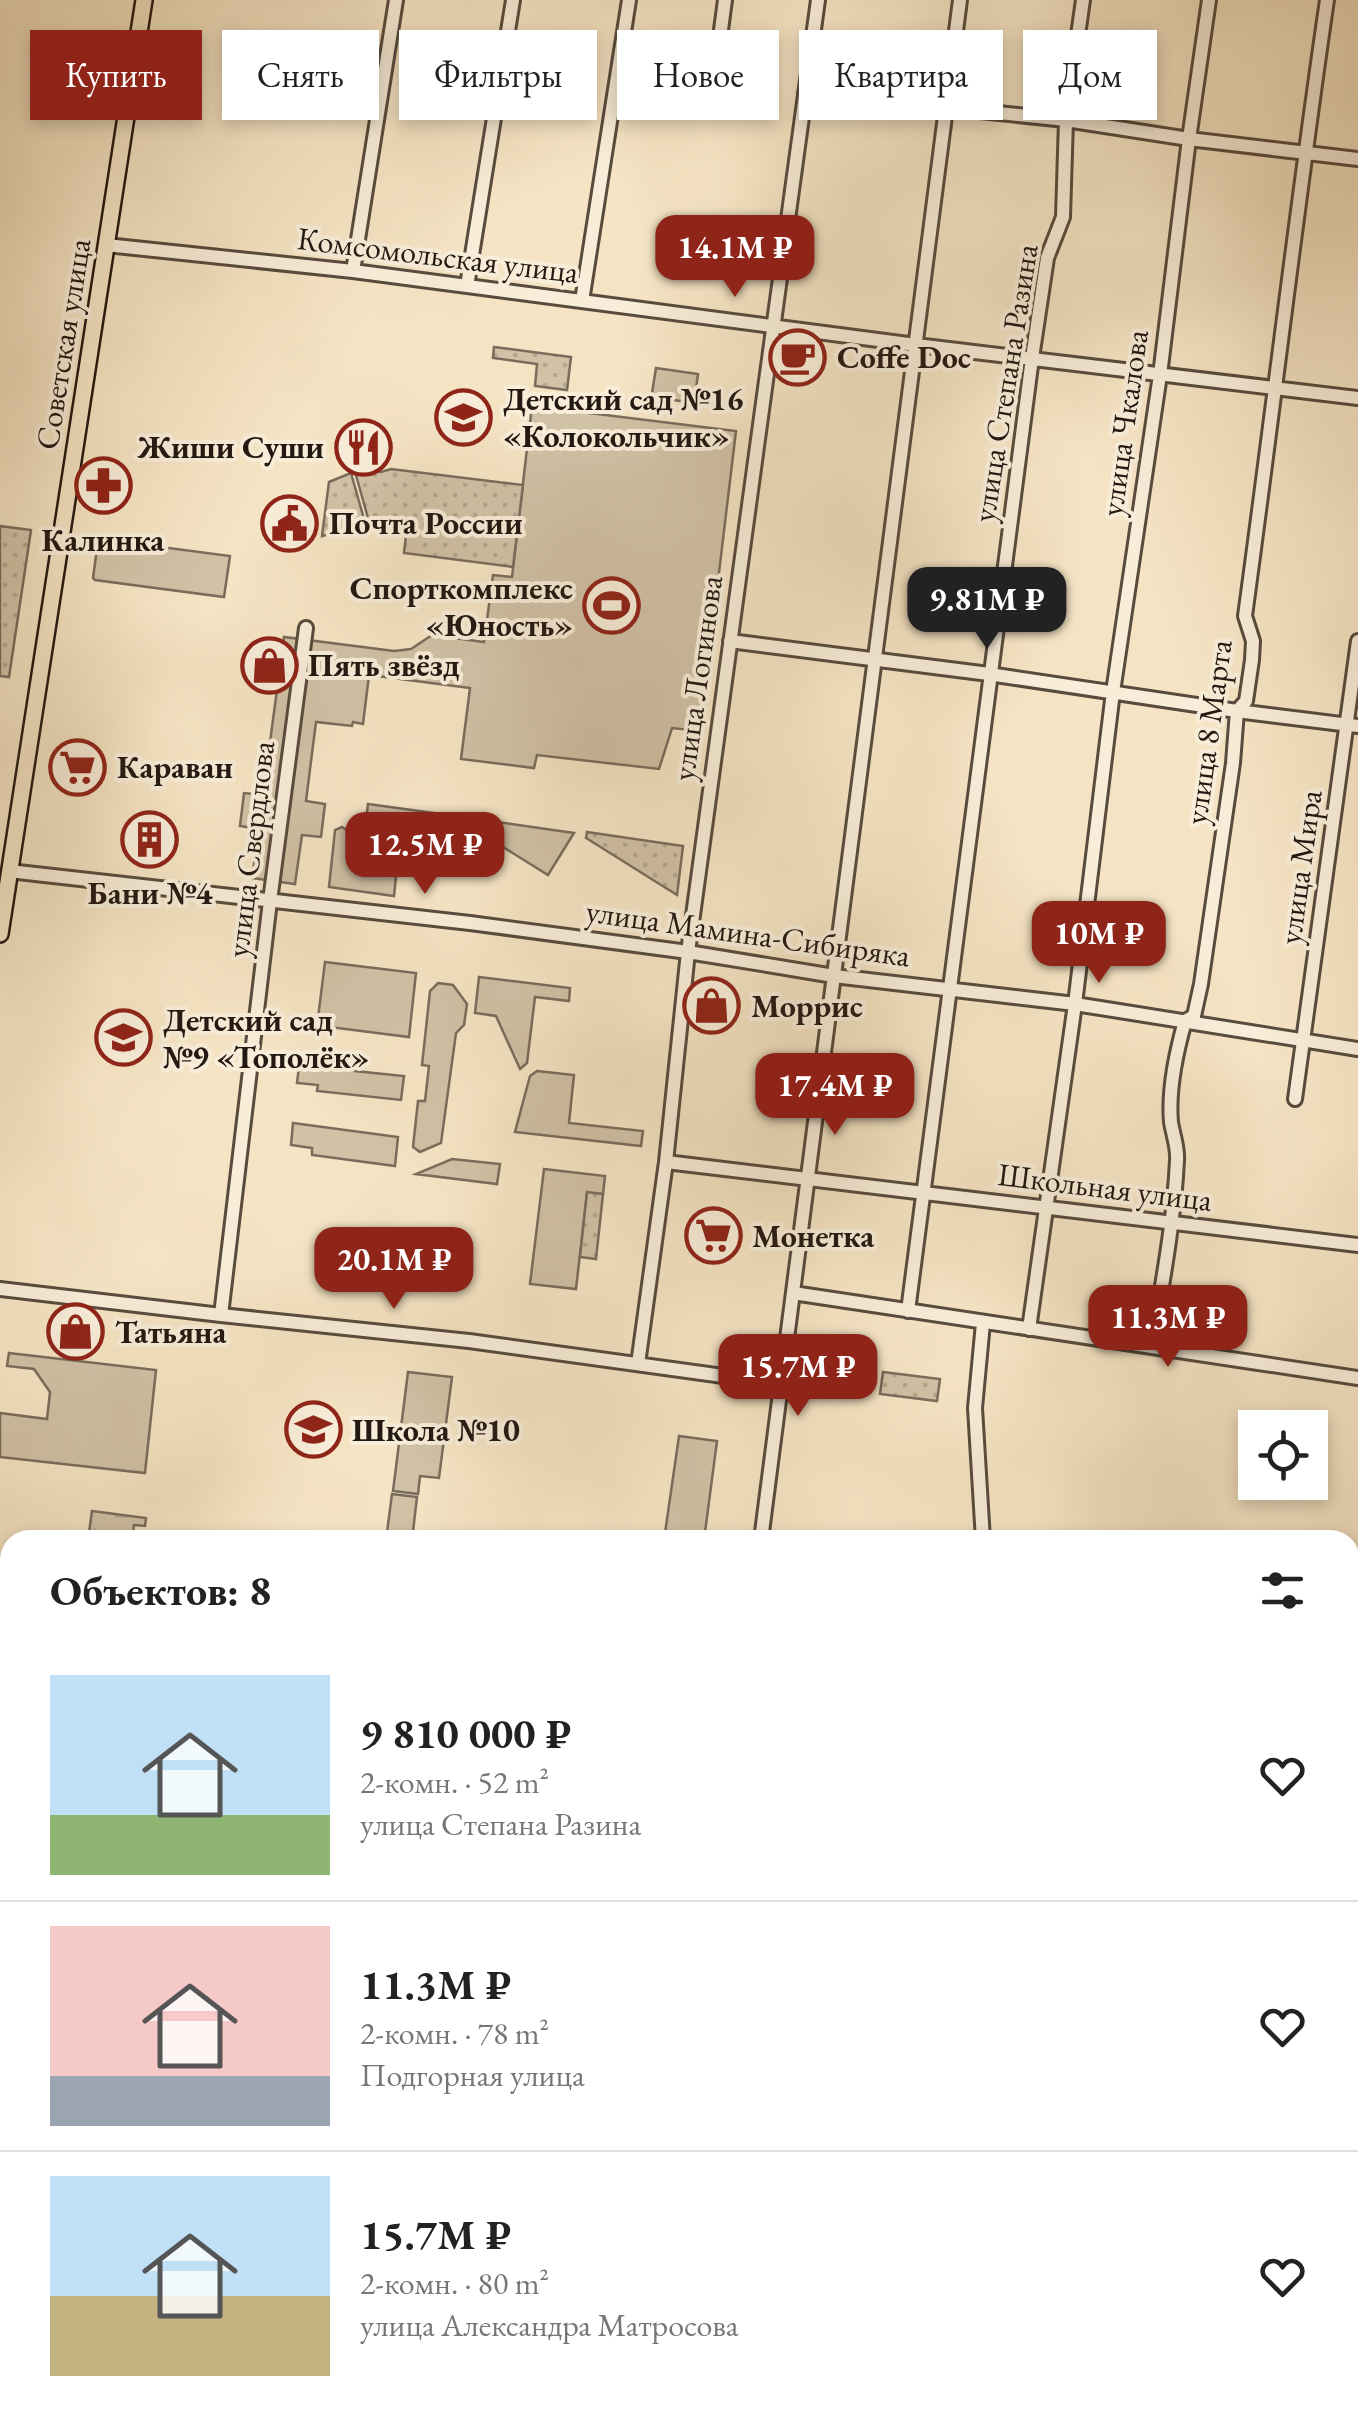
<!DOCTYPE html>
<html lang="ru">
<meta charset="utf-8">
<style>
:root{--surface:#fff;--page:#f6f6f6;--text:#222;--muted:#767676;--line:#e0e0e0;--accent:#8f2418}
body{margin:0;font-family:"EB Garamond",serif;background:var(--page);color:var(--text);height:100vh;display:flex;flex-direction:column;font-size:38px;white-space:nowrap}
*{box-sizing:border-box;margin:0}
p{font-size:32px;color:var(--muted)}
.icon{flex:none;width:55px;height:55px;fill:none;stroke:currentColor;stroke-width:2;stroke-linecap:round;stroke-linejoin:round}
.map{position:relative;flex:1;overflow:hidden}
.side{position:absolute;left:0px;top:1530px;width:1360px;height:892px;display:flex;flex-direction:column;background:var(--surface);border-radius:30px 30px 0 0;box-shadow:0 5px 15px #0003}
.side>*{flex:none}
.guide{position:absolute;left:30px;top:30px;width:1300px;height:90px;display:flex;gap:20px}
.tools{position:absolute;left:1238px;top:1410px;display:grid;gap:20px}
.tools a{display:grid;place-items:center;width:90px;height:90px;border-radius:0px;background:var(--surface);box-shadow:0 5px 15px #0003;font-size:50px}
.price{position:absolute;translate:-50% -85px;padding:0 22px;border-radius:20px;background:var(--accent);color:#fff;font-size:32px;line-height:65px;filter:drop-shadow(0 2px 5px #0008)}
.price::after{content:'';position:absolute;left:50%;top:60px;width:30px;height:22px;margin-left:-15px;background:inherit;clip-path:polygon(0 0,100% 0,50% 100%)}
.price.on{background:#222;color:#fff}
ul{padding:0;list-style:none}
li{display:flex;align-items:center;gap:30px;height:250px;padding:0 50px}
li+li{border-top:2px solid var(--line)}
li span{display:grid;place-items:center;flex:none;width:280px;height:200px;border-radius:0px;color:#555}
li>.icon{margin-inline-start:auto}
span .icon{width:120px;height:120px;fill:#fffc;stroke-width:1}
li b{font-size:42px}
h2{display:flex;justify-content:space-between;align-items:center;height:120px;padding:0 50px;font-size:42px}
.pill{padding:0 35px;border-radius:0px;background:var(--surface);box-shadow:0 5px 15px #0003;font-size:35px;line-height:90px}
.pill.on{background:var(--accent);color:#fff}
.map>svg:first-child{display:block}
.grass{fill:#d1c1a6;stroke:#7a6c5c;stroke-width:2.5}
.forest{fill:url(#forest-firs);stroke:#7a6c5c;stroke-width:2.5}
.park{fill:url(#park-dots);stroke:#7a6c5c;stroke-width:2.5}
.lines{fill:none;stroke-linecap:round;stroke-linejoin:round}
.minor-casing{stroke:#584b3e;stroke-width:18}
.major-casing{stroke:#231812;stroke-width:20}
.minor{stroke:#f8edd9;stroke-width:12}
.major{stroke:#f5e4c4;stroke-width:15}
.rail{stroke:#231812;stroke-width:2.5;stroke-dasharray:18 18;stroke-linecap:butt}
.labels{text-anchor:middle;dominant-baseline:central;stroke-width:8;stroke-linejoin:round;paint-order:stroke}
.street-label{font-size:32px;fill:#231812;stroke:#f8edd9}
.poi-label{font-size:32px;font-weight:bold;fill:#231812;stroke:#f8edd9;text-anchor:start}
</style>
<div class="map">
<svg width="1358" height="2421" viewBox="0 0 1358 2421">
<defs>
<pattern id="forest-firs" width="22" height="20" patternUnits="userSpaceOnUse" patternTransform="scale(2.5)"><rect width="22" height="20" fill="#d1c1a6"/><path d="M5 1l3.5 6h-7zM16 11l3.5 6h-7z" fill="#b3a58e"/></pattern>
<pattern id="park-dots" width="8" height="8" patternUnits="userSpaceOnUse" patternTransform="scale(2.5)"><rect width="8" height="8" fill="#d1c1a6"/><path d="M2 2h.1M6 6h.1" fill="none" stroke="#b3a58e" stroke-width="1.8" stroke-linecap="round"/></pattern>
</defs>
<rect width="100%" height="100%" fill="#f5e4c4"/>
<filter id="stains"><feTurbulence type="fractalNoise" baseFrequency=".002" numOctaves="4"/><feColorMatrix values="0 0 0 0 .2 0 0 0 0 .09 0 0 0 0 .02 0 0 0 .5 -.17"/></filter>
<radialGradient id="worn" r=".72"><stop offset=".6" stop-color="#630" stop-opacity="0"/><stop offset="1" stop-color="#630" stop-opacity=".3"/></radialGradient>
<path class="grass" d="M 656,368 L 698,374 L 694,403 L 654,397 L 652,393 Z
M 532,406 L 736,431 L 700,731 L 672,728 L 659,769 L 537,755 L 534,768 L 461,759 L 470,688 L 369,675 L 363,724 L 353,722 L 352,726 L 316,722 L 306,801 L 325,804 L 321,837 L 302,835 L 295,884 L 252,878 L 259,829 L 240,826 L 244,793 L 263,795 L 284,637 L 394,651 L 411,649 L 432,635 L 484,642 L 493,575 L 512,577 Z
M 100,539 L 230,556 L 224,597 L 95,580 L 93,578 L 98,541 Z
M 368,804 L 456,816 L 429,860 L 366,820 Z
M 476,819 L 574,833 L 548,875 L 474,829 Z
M 342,827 L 363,840 L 357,851 L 396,876 L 394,896 L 329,887 L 335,830 Z
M 325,962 L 416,973 L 409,1037 L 329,1027 L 330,1014 L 318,1018 Z
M 479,977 L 570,988 L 569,1001 L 535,997 L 527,1063 L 520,1069 L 496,1016 L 475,1013 Z
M 438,983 L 453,985 L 467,1004 L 464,1025 L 456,1033 L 441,1143 L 420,1152 L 413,1147 L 418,1101 L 425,1101 L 429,1066 L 422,1065 L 430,991 Z
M 300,1058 L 355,1064 L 355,1071 L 404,1076 L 401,1100 L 317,1091 L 318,1085 L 297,1083 Z
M 537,1071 L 574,1075 L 569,1123 L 643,1131 L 641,1146 L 515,1132 L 530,1076 Z
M 293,1123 L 398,1137 L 395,1166 L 312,1155 L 312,1148 L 291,1145 Z
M 452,1159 L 500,1164 L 497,1184 L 416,1174 Z
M 544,1169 L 605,1176 L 603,1194 L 587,1193 L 576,1289 L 530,1284 Z
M 9,1353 L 156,1370 L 145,1473 L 0,1457 L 0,1413 L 47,1419 L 50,1392 L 34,1369 L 7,1366 Z
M 408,1372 L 452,1377 L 439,1478 L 420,1476 L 418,1494 L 393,1491 Z
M 679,1436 L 717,1441 L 704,1540 L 664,1540 Z
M 392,1494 L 417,1497 L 412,1540 L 386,1540 Z"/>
<path class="forest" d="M 92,1511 L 146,1518 L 145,1526 L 134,1525 L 132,1540 L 88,1540 Z"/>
<path class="park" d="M 494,347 L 571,357 L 567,390 L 535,386 L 537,364 L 493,358 Z
M 354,468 L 381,472 L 391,469 L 523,485 L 513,567 L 404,553 L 407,527 L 387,524 L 368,518 Z
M 351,473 L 364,519 L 344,530 L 322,536 L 329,482 Z
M 0,526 L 31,530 L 9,677 L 0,676 Z
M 587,832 L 683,846 L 677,895 L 586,838 Z
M 587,1192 L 603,1194 L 596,1259 L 580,1257 Z
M 883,1372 L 940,1379 L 937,1401 L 880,1394 Z"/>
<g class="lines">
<defs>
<path id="minor" d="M 721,30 L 725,0
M 805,93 L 1066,120 L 1189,139 L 1358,159
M 106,245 L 353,271 L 916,345 L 1358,398
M 353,271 L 396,0
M 467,286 L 513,0
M 582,301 L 629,0
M 730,641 L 989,674 L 1237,711 L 1358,726
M 9,871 L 470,923 L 688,952 L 834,976 L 1075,1004 L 1358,1049
M 1295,1099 L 1358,641
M 666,1162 L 1358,1245
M 0,1289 L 221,1315 L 469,1341 L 781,1384
M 793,1293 L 1358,1378
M 908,1311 L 1032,358 L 1047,258 L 1063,217 L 1066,120 L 1083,0
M 221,1315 L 270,901 L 306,628
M 983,1323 L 975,1408 L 983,1540
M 1029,1329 L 1075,1004 L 1113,692 L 1160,375 L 1189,139 L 1209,0
M 1152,1346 C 1162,1285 1174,1223 1177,1160 C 1178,1147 1173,1135 1171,1122 C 1168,1089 1176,1053 1185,1021 L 1194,1016 L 1201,984 L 1233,763 L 1237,711 L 1246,701 L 1252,660 L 1253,641 L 1245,616 C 1273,411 1297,205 1327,0
M 638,1364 L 666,1162 L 688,952 L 818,0
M 761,1540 L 960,0
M 0,1831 L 10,1832
M 0,2118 L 10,2122
M 0,2286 L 10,2291
M 237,2412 L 253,2421
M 1018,2412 L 1018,2421
M 18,2421 L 23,2412
M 430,2421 L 435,2412"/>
<path id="major" d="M 0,934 L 144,0"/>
</defs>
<use href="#minor" class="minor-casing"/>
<use href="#major" class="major-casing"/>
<use href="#minor" class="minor"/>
<use href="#major" class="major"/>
<path class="rail" d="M 0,1914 L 10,1924
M 0,2013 L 10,2018
M 764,2412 L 777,2421
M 865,2412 L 874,2421"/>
</g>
<defs>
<symbol id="cafe-ring" viewBox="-11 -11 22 22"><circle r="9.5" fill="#f8edd9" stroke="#8f2418" stroke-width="1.5"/><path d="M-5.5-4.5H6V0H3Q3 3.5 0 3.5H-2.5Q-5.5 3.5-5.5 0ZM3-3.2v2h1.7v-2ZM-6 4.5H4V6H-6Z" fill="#8f2418"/></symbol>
<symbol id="school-ring" viewBox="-11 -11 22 22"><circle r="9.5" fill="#f8edd9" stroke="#8f2418" stroke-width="1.5"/><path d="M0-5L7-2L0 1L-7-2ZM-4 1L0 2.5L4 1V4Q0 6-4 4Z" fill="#8f2418"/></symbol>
<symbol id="restaurant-ring" viewBox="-11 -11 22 22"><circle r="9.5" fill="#f8edd9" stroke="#8f2418" stroke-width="1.5"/><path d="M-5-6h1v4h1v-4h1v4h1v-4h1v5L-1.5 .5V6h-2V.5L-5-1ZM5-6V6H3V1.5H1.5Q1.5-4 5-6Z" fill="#8f2418"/></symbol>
<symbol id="pharmacy-ring" viewBox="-11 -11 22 22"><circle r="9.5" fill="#f8edd9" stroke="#8f2418" stroke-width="1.5"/><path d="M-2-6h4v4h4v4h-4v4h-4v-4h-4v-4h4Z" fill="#8f2418"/></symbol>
<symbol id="civic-ring" viewBox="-11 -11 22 22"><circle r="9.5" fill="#f8edd9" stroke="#8f2418" stroke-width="1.5"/><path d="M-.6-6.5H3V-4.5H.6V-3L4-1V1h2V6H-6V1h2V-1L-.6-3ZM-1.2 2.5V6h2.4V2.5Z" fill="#8f2418"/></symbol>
<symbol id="stadium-ring" viewBox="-11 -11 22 22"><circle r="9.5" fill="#f8edd9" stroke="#8f2418" stroke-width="1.5"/><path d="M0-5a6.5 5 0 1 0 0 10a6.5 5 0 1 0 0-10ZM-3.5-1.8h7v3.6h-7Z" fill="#8f2418"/></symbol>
<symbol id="shop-ring" viewBox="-11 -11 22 22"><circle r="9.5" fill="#f8edd9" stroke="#8f2418" stroke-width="1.5"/><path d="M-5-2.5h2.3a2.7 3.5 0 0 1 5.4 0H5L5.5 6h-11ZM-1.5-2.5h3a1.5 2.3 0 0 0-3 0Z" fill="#8f2418"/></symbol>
<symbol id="supermarket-ring" viewBox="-11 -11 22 22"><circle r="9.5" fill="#f8edd9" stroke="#8f2418" stroke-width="1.5"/><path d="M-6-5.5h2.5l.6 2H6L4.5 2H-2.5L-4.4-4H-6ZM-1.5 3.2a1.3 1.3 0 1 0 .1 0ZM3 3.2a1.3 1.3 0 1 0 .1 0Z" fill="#8f2418"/></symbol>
<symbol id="building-ring" viewBox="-11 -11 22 22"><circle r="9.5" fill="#f8edd9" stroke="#8f2418" stroke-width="1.5"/><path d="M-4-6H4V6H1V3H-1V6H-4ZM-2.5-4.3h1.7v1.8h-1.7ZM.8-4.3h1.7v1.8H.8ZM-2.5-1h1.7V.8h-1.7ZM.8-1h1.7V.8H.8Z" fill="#8f2418"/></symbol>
</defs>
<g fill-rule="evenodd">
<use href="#cafe-ring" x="766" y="326" width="63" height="63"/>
<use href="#school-ring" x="432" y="386" width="63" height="63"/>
<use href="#restaurant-ring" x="332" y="416" width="63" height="63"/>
<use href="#pharmacy-ring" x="72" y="454" width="63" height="63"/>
<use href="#civic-ring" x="258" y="492" width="63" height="63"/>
<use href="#stadium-ring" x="580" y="574" width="63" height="63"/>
<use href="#shop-ring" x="238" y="634" width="63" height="63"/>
<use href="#supermarket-ring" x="46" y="736" width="63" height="63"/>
<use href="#building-ring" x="118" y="808" width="63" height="63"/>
<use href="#shop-ring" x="680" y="974" width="63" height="63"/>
<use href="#school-ring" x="92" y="1006" width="63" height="63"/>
<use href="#supermarket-ring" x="682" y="1204" width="63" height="63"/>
<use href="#shop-ring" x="44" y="1300" width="63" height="63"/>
<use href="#school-ring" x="282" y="1398" width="63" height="63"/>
</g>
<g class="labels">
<g class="street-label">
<text transform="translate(438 255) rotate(7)">Комсомольская улица</text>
<text transform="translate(63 344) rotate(-81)">Советская улица</text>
<text transform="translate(1005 383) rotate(-81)">улица Степана Разина</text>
<text transform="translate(1124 423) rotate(-82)">улица Чкалова</text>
<text transform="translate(697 678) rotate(-82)">улица Логинова</text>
<text transform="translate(1208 732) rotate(-82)">улица 8 Марта</text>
<text transform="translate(250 849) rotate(-83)">улица Свердлова</text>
<text transform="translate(1300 867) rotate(-82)">улица Мира</text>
<text transform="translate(748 933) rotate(8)">улица Мамина-Сибиряка</text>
<text transform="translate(1105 1187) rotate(7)">Школьная улица</text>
</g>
<g class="poi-label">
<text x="837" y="357">Coffe Doc</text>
<text x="503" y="399">Детский сад №16<tspan x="503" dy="37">«Колокольчик»</tspan></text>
<text x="324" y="447" text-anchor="end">Жиши Суши</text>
<text x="329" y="523">Почта России</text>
<text x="103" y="540" text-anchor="middle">Калинка</text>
<text x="573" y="588" text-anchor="end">Спорткомплекс<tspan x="573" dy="37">«Юность»</tspan></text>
<text x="308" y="665">Пять звёзд</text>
<text x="117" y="767">Караван</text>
<text x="150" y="893" text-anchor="middle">Бани №4</text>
<text x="751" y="1006">Моррис</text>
<text x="163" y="1020">Детский сад<tspan x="163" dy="37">№9 «Тополёк»</tspan></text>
<text x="752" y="1236">Монетка</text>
<text x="115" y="1332">Татьяна</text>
<text x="352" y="1430">Школа №10</text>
</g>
</g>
<rect width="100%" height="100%" filter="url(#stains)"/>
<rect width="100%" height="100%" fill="url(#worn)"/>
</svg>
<div class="tools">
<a><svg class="icon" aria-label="locate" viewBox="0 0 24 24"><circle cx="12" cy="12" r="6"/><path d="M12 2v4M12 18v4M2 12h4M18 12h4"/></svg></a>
</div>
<b class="price" style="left:735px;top:300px">14.1M ₽</b>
<b class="price on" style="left:987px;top:652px">9.81M ₽</b>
<b class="price" style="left:425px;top:897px">12.5M ₽</b>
<b class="price" style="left:1099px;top:986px">10M ₽</b>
<b class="price" style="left:835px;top:1138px">17.4M ₽</b>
<b class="price" style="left:394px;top:1312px">20.1M ₽</b>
<b class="price" style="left:1168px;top:1370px">11.3M ₽</b>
<b class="price" style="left:798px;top:1419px">15.7M ₽</b>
<div class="guide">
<a class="pill on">Купить</a>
<a class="pill">Снять</a>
<a class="pill">Фильтры</a>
<a class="pill">Новое</a>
<a class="pill">Квартира</a>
<a class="pill">Дом</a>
</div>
<section class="side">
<h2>Объектов: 8<svg class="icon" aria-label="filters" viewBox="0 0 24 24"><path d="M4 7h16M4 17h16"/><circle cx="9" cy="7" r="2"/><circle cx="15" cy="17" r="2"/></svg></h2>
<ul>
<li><span style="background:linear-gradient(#bfe0f5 70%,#8fb573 0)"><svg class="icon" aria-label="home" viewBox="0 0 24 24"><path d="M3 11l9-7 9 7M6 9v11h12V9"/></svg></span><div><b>9 810 000 ₽</b><p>2-комн. · 52 m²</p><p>улица Степана Разина</p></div><svg class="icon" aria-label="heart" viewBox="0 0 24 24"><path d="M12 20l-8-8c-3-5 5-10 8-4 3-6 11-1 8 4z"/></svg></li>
<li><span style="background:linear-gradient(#f6c9c9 75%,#9aa5b1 0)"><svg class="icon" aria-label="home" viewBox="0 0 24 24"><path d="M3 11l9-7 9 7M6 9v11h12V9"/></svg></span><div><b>11.3M ₽</b><p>2-комн. · 78 m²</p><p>Подгорная улица</p></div><svg class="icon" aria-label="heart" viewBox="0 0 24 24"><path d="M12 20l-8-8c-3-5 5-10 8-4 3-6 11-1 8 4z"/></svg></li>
<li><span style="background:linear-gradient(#bfe0f5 60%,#c2b280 0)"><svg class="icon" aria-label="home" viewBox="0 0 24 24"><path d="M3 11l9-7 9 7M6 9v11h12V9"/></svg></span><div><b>15.7M ₽</b><p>2-комн. · 80 m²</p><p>улица Александра Матросова</p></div><svg class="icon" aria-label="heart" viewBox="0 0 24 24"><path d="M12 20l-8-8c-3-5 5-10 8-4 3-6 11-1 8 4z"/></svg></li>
</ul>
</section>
</div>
